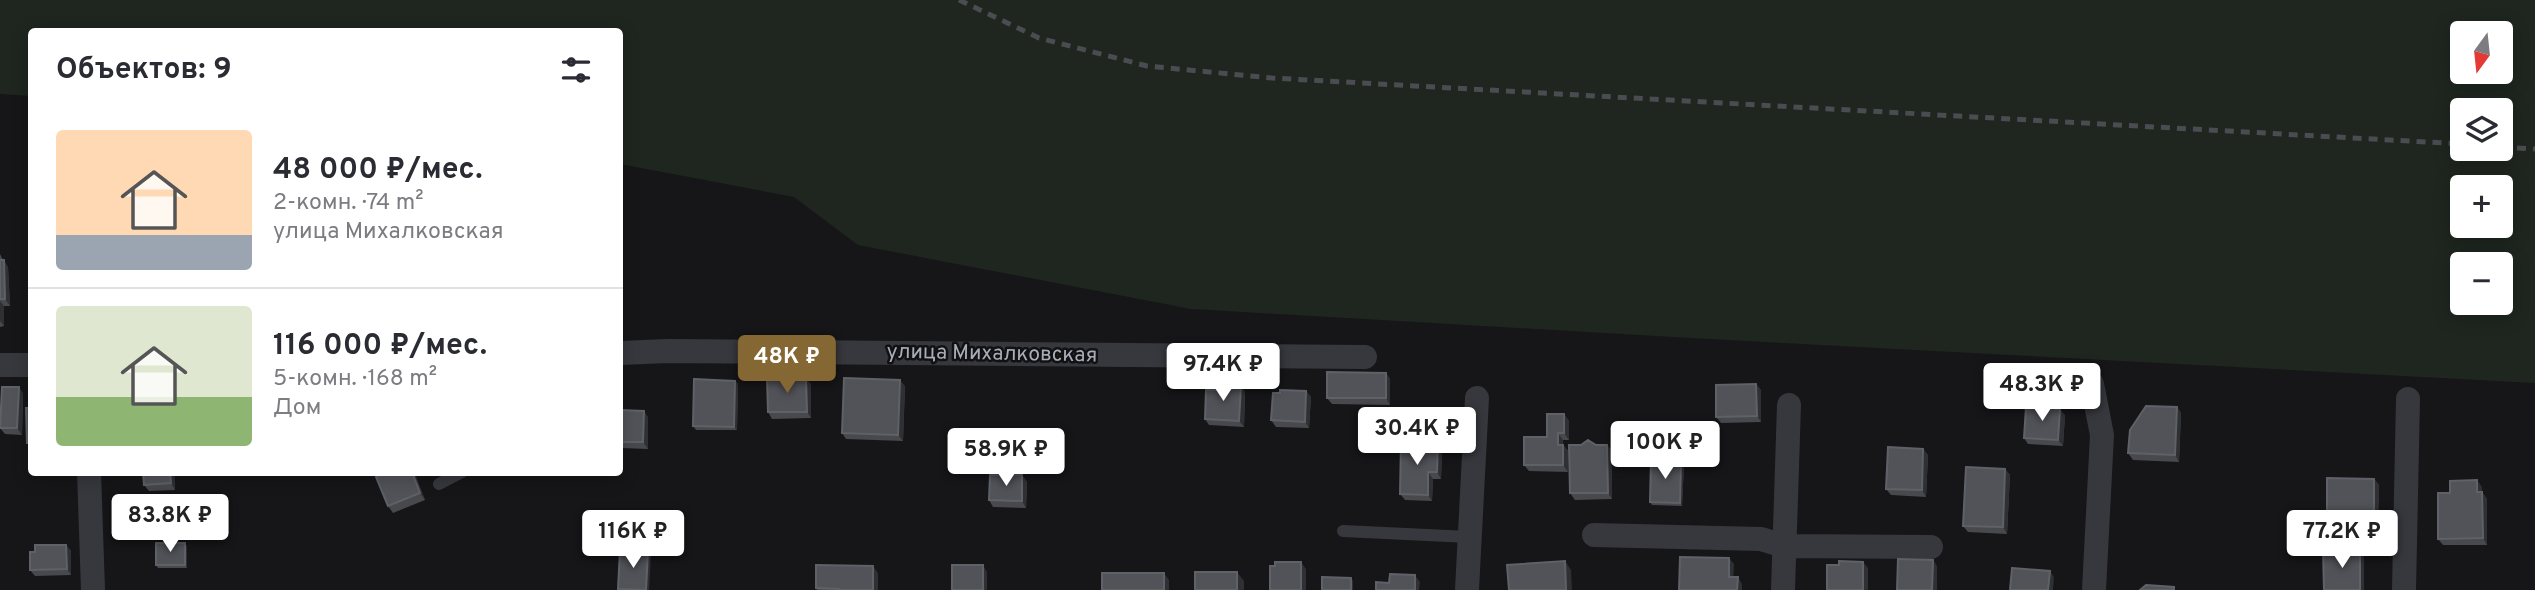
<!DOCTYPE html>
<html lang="ru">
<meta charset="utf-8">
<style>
:root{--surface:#fff;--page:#f2f2f3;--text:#2b2b33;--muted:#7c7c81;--line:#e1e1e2;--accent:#856733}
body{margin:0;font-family:Overpass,sans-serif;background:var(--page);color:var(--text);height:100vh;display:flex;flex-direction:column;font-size:26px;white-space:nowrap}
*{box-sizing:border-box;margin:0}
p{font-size:23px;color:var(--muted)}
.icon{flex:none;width:38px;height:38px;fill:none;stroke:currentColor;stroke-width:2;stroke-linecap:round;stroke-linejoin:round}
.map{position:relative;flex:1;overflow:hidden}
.drawer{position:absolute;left:28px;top:28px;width:595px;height:448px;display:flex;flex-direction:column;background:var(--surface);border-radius:7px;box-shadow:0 4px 18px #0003}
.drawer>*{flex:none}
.needle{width:46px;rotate:195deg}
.fabs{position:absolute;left:2450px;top:21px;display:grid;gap:14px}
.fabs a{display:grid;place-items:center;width:63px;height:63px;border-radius:7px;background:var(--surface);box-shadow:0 4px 18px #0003;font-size:35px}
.price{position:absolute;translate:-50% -60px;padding:0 16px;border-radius:7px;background:#fff;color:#222;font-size:23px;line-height:46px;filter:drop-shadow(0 2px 4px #0008)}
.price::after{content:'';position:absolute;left:50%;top:42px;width:21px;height:16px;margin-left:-10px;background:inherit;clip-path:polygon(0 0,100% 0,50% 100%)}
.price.active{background:var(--accent);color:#fff}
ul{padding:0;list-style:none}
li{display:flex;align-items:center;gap:21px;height:175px;padding:0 28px}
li+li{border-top:2px solid var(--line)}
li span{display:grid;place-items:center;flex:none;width:196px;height:140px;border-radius:7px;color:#555}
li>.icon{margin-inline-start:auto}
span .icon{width:84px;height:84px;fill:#fffc;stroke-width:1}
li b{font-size:30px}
h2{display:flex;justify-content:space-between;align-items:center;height:84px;padding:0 28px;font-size:30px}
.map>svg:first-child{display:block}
.green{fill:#1e261f;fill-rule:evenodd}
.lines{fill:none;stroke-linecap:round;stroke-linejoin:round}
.lane{stroke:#37383d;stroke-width:12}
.street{stroke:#37383d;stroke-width:24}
.rail{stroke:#4a4c52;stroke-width:5;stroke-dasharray:9 7;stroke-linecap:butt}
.wall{fill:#47494d}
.shaded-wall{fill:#2f3033}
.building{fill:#525359;stroke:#5f6168;stroke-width:2}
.labels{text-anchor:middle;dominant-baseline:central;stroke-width:5;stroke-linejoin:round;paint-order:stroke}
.street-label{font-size:21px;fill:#a8adb8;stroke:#111113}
</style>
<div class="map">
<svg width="2535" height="590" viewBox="0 0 2535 590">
<rect width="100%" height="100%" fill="#161618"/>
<path class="green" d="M 0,0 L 2535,0 L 2535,383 L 1691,338 L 1191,309 L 858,245 L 794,197 L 620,164 L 620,32 L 32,32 L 31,96 L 0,94 ZM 2462,33 L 2501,33 L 2501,72 L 2462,72 ZM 2462,110 L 2501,110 L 2501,149 L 2462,149 ZM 2462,187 L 2501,187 L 2501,226 L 2462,226 ZM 2501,264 L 2501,303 L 2462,303 L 2462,264 Z"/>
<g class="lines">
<path class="lane" d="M 439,484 L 462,472
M 1343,531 L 1469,537"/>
<path class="street" d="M 620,353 L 668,351 L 1365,357
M 0,365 L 32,365
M 2092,384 L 2102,435 L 2094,590
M 89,472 L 93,590
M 1594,535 L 1761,539 L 1784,546 L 1931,547
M 1467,590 L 1477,398
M 1783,590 L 1789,405
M 2404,590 L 2408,399"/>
<path class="rail" d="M 959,0 L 1039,38 L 1147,66 L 1272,78 L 2462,144
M 2501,147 L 2535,149"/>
</g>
<path class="wall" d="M 0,254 L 3,260 L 8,267 L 10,306 L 4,306 L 4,326 L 0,327 Z
M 1386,373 L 1390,379 L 1390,405 L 1332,404 L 1327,398 Z
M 735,381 L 738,384 L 737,430 L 696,430 L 693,426 Z
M 811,384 L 811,418 L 772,419 L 768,412 Z
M 1756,384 L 1761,390 L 1761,422 L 1721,423 L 1716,417 Z
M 905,386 L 903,441 L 846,439 L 842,433 Z
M 1241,386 L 1245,392 L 1244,427 L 1209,425 L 1205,419 Z
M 1306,391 L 1311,397 L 1309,428 L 1276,427 L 1271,420 L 1280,393 Z
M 23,393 L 22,435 L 5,434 L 0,428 Z
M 2177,407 L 2181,413 L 2179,462 L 2133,460 L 2128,453 Z
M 620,410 L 648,417 L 648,449 L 620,448 Z
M 1564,414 L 1569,421 L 1569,440 L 1563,440 L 1563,445 L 1568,451 L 1568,472 L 1529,471 L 1524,465 Z
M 2065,415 L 2063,446 L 2028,444 L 2024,438 Z
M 1596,445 L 1607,445 L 1612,451 L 1612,499 L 1575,500 L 1570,493 Z
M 1442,449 L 1441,479 L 1433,479 L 1432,501 L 1405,500 L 1400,494 Z
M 1923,449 L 1928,455 L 1926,497 L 1891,495 L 1886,489 Z
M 1684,464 L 1682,506 L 1652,505 L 1650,502 Z
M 2005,469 L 2010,475 L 2007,534 L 1968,532 L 1963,526 Z
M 174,472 L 175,490 L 149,491 L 144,485 Z
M 414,472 L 425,500 L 393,513 L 388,506 Z
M 1022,475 L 1027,482 L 1026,508 L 993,507 L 989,500 Z
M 2374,479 L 2379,485 L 2378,520 L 2331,519 L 2327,513 Z
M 2482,487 L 2482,492 L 2487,499 L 2487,545 L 2443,545 L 2438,539 L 2450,493 Z
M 185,543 L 187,547 L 187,568 L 158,568 L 156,565 Z
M 66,545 L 71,551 L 71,575 L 35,576 L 30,570 Z
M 878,573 L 878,590 L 817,590 L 816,588 Z"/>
<path class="shaded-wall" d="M 4,260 L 8,267 L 10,306 L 5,299 Z
M 0,301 L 4,306 L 4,326 L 0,321 Z
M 1386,373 L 1390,379 L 1390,405 L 1386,398 Z
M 806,378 L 811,384 L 811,418 L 807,412 Z
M 900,380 L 905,386 L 903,441 L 898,435 Z
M 735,381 L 738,384 L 737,430 L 734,427 Z
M 1756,384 L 1761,390 L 1761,422 L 1757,416 Z
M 1241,386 L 1245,392 L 1244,427 L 1239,421 Z
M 19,387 L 23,393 L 22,435 L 17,428 Z
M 1306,391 L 1311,397 L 1309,428 L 1305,422 Z
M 2177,407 L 2181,413 L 2179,462 L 2175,455 Z
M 2060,409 L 2065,415 L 2063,446 L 2058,440 Z
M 644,411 L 648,417 L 648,449 L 643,442 Z
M 1564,414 L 1569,421 L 1569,440 L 1564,433 Z
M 1558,433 L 1563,440 L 1562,451 L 1558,445 Z
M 1438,443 L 1442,449 L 1441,479 L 1437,472 Z
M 1563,445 L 1568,451 L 1568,472 L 1563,465 Z
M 1607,445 L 1612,451 L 1612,499 L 1608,493 Z
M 1923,449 L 1928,455 L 1926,497 L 1922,490 Z
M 1681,461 L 1684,464 L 1682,506 L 1680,503 Z
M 2005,469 L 2010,475 L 2007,534 L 2003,527 Z
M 170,472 L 174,472 L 175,490 L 171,483 Z
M 412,472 L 414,472 L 425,500 L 420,493 Z
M 1428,472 L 1433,479 L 1432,501 L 1428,495 Z
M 1022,475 L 1027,482 L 1026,508 L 1022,501 Z
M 2374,479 L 2379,485 L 2378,520 L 2374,514 Z
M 2477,480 L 2482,487 L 2482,499 L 2477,492 Z
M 2482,492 L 2487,499 L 2487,545 L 2483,538 Z
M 185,543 L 187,547 L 187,568 L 185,565 Z
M 66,545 L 71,551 L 71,575 L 67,569 Z
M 2360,550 L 2364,556 L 2364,590 L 2360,590 Z
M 648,552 L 651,555 L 649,590 L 646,590 Z
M 1729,558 L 1734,564 L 1733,583 L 1729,577 Z
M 1933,560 L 1937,566 L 1937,590 L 1932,590 Z
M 1565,561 L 1571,570 L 1572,590 L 1566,590 Z
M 1301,562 L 1306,569 L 1306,590 L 1301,590 Z
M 1863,562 L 1868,568 L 1868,590 L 1863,590 Z
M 983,565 L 987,572 L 987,590 L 983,590 Z
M 873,566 L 878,573 L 878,590 L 873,590 Z
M 2050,571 L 2054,577 L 2053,590 L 2048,590 Z
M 1237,572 L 1244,581 L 1244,590 L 1237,590 Z
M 1164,573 L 1169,580 L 1169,590 L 1164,590 Z
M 1415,575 L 1420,582 L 1419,590 L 1415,590 Z
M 1738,577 L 1742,584 L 1742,590 L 1737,590 Z
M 1351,578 L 1353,581 L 1353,590 L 1351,590 Z"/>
<path class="building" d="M 0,260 L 4,260 L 5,299 L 0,299 Z
M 1327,372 L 1386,373 L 1386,398 L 1327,398 Z
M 767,378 L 806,378 L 807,412 L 768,412 Z
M 844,378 L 900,380 L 898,435 L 842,433 Z
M 694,379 L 735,381 L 734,427 L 693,426 Z
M 1756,384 L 1757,416 L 1716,417 L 1716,385 Z
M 1217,385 L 1241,386 L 1239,421 L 1205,419 L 1206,390 L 1217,390 Z
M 2,387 L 19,387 L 17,428 L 0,428 Z
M 1280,390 L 1306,391 L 1305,422 L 1271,420 L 1273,393 L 1280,393 Z
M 2146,406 L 2177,407 L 2175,455 L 2128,453 L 2130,430 Z
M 2026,407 L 2060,409 L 2058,440 L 2024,438 Z
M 26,408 L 32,408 L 32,443 L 27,443 Z
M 620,410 L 644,411 L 643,442 L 620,442 Z
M 1547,414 L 1564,414 L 1564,433 L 1558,433 L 1558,445 L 1563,445 L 1563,465 L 1524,465 L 1524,437 L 1547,437 Z
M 1588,440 L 1596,445 L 1607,445 L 1608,493 L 1570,493 L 1569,445 L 1581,445 Z
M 1401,442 L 1438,443 L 1437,472 L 1428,472 L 1428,495 L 1400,494 Z
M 1888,447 L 1923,449 L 1922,490 L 1886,489 Z
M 1651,459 L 1681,461 L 1680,503 L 1650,502 Z
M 1966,467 L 2005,469 L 2003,527 L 1963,526 Z
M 143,472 L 170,472 L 171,483 L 144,485 Z
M 386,472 L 412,472 L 420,493 L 388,506 L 376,477 Z
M 990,475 L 1022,475 L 1022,501 L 989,500 Z
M 2327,478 L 2374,479 L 2374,514 L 2327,513 Z
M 2477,480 L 2477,492 L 2482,492 L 2483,538 L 2438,539 L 2438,493 L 2450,493 L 2450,481 Z
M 156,543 L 185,543 L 185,565 L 156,565 Z
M 35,545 L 66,545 L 67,569 L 30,570 L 30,552 L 35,552 Z
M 620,550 L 648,552 L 646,590 L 618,589 Z
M 2323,550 L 2360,550 L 2360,590 L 2324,590 Z
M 1680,557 L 1729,558 L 1729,577 L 1738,577 L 1737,590 L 1679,590 Z
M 1898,559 L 1933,560 L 1932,590 L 1897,590 Z
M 1565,561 L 1566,590 L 1509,590 L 1507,565 Z
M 1839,561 L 1863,562 L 1863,590 L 1827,590 L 1827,565 L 1839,565 Z
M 1275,562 L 1301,562 L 1301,590 L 1270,590 L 1270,566 L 1275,566 Z
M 816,565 L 873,566 L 873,590 L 839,590 L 839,589 L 816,588 Z
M 952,565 L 983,565 L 983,590 L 952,590 Z
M 2012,568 L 2050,571 L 2048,590 L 2010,590 Z
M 1195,572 L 1237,572 L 1237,590 L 1195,590 Z
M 1102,573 L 1164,573 L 1164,590 L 1102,590 Z
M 1390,574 L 1415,575 L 1415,590 L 1376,590 L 1376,582 L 1389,583 Z
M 1322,577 L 1351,578 L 1351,590 L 1322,590 Z
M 2146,585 L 2174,587 L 2174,590 L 2140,590 Z"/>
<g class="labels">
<g class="street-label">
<text transform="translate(992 354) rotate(1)">улица Михалковская</text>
</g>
</g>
</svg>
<div class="fabs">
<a><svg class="needle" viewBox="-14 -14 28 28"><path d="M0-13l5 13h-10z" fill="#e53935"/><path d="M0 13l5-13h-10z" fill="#7c7c81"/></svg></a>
<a><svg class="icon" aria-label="layers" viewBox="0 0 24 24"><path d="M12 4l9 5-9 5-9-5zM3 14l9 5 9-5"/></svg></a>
<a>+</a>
<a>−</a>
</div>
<b class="price active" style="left:787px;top:395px">48K ₽</b>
<b class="price" style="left:1223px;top:403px">97.4K ₽</b>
<b class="price" style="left:2042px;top:423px">48.3K ₽</b>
<b class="price" style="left:1417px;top:467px">30.4K ₽</b>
<b class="price" style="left:1665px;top:481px">100K ₽</b>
<b class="price" style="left:1006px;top:488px">58.9K ₽</b>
<b class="price" style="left:170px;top:554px">83.8K ₽</b>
<b class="price" style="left:633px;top:570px">116K ₽</b>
<b class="price" style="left:2342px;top:570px">77.2K ₽</b>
<section class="drawer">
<h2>Объектов: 9<svg class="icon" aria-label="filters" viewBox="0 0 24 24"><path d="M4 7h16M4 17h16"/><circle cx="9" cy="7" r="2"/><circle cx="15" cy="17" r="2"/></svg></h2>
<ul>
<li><span style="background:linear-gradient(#ffd9b3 75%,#9aa5b1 0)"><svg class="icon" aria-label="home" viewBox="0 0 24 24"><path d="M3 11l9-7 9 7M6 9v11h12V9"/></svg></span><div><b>48 000 ₽/мес.</b><p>2-комн. · 74 m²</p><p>улица Михалковская</p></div></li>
<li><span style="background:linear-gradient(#dfe7d0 65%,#8fb573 0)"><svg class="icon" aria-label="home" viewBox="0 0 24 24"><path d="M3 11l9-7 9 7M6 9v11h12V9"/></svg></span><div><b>116 000 ₽/мес.</b><p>5-комн. · 168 m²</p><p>Дом</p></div></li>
</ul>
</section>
</div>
